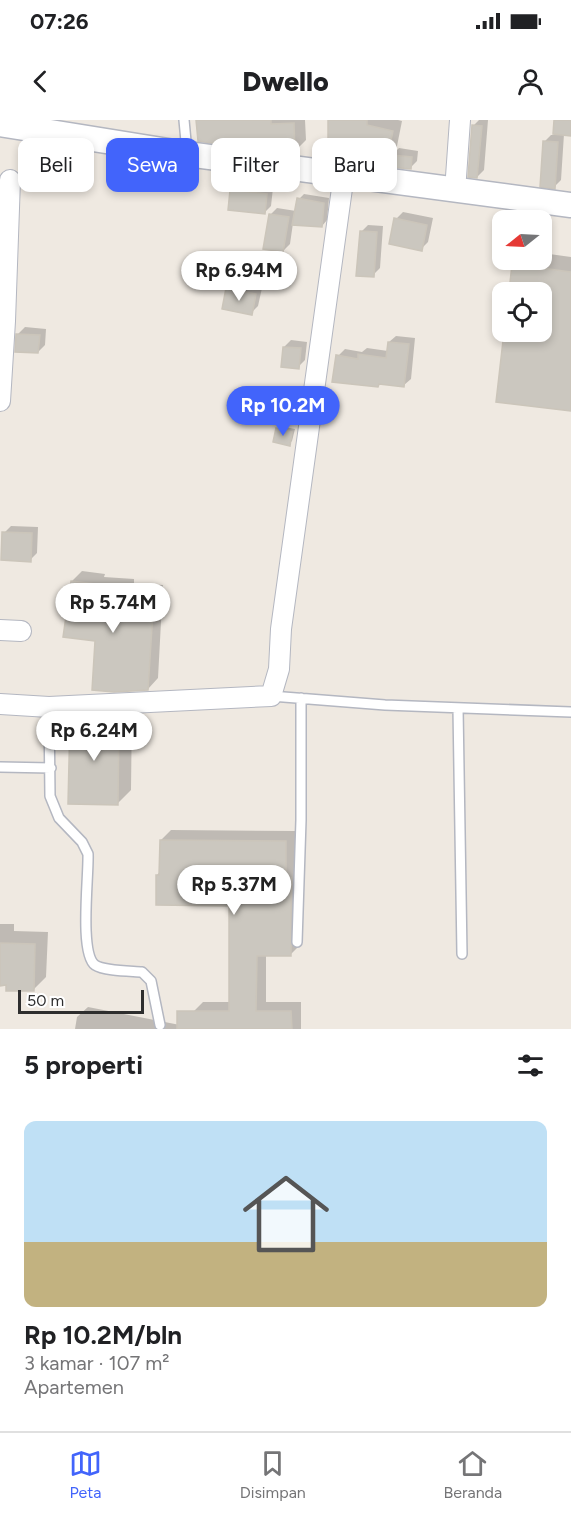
<!DOCTYPE html>
<html lang="id">
<meta charset="utf-8">
<style>
:root{--surface:#fff;--page:#f6f6f6;--text:#202124;--muted:#757577;--line:#e0e0e0;--accent:#4264fb}
body{margin:0;font-family:Figtree,sans-serif;background:var(--page);color:var(--text);height:100vh;display:flex;flex-direction:column;font-size:22px;white-space:nowrap}
*{box-sizing:border-box;margin:0}
p{font-size:20px;color:var(--muted)}
.icon{flex:none;width:33px;height:33px;fill:none;stroke:currentColor;stroke-width:2;stroke-linecap:round;stroke-linejoin:round}
.map{position:relative;height:909px;overflow:hidden}
.drawer{display:flex;flex-direction:column;background:var(--surface);flex:1}
.drawer>*{flex:none}
.banner{position:absolute;left:18px;top:18px;width:536px;height:54px;display:flex;gap:12px}
.needle{width:39px;rotate:252deg}
.fabs{position:absolute;left:492px;top:90px;display:grid;gap:12px}
.fabs a{display:grid;place-items:center;width:60px;height:60px;border-radius:12px;background:var(--surface);box-shadow:0 3px 9px #0003;font-size:30px}
.scale{position:absolute;left:18px;bottom:15px;width:126px;box-sizing:border-box;padding-left:6px;border:3px solid #2e2e2e;border-top:0;font-size:16px;line-height:21px;white-space:nowrap;color:#2e2e2e;-webkit-text-stroke:4px #fff;paint-order:stroke}
.price{position:absolute;translate:-50% -51px;padding:0 14px;border-radius:21px;background:#fff;color:#222;font-size:20px;line-height:39px;filter:drop-shadow(0 2px 3px #0008)}
.price::after{content:'';position:absolute;left:50%;top:36px;width:18px;height:14px;margin-left:-9px;background:inherit;clip-path:polygon(0 0,100% 0,50% 100%)}
.price.current{background:var(--accent);color:#fff}
ul{padding:0;list-style:none}
li{display:grid;align-content:center;gap:12px;height:318px;padding:0 24px}
li span{display:grid;place-items:center;height:186px;border-radius:12px;color:#555}
li>.icon{margin-inline-start:auto}
span .icon{width:108px;height:108px;fill:#fffc;stroke-width:1}
li b{font-size:26px}
h2{display:flex;justify-content:space-between;align-items:center;height:72px;padding:0 24px;font-size:26px}
.pill{padding:0 21px;border-radius:12px;background:var(--surface);box-shadow:0 3px 9px #0003;font-size:21px;line-height:54px}
.pill.current{background:var(--accent);color:#fff}
.status{display:flex;justify-content:space-between;align-items:center;height:42px;padding:0 30px;background:var(--surface);direction:ltr}
.status svg{height:16px;fill:currentColor}
header{display:flex;justify-content:space-between;align-items:center;height:78px;padding:0 24px;background:var(--surface);font-size:27px;font-weight:800}
.tabs{display:flex;justify-content:space-around;align-items:center;height:84px;border-top:2px solid var(--line);background:var(--surface);font-size:16px;color:var(--muted)}
.tabs a{display:grid;justify-items:center;gap:3px}
.tabs .current{color:var(--accent)}
.map>svg:first-child{display:block}
.shadow{fill:#0003}
.building{fill:#cbc7bf;stroke:#cbc5ba;stroke-width:1.5}
.lines{fill:none;stroke-linecap:round;stroke-linejoin:round}
.service-casing{stroke:#b4b7c1;stroke-width:12}
.minor-casing{stroke:#b4b7c1;stroke-width:22}
.tertiary-casing{stroke:#b4b7c1;stroke-width:27}
.service{stroke:#fff;stroke-width:9}
.minor{stroke:#fff;stroke-width:20}
.tertiary{stroke:#fff;stroke-width:24}
</style>
<div class="status"><b>07:26</b><svg viewBox="0 0 49 12"><path d="M0 12V9h3v3zM5 12V6h3v6zM10 12V3h3v9zM15 12V0h3v12zM26 1h20v11H26zM47 4h2v5h-2z"/></svg></div>
<header><svg class="icon" aria-label="back" viewBox="0 0 24 24"><path d="M15 5l-7 7 7 7"/></svg>Dwello<svg class="icon" aria-label="person" viewBox="0 0 24 24"><circle cx="12" cy="8" r="4"/><path d="M4 21q1-7 8-7t8 7"/></svg></header>
<div class="map">
<svg width="571" height="909" viewBox="0 0 571 909">
<rect width="100%" height="100%" fill="#efe9e1"/>
<path class="shadow" d="M 198,0 L 305,0 L 306,20 L 294,32 Z
M 330,0 L 398,0 L 402,1 L 397,26 L 387,37 Z
M 479,0 L 488,0 L 484,50 L 477,57 L 473,6 Z
M 556,0 L 571,0 L 571,14 L 564,14 L 561,60 L 554,67 L 544,22 L 551,15 L 554,15 Z
M 399,28 L 418,31 L 417,41 L 410,48 L 392,35 Z
M 239,64 L 273,68 L 271,86 L 264,93 L 232,71 Z
M 304,74 L 329,78 L 327,100 L 322,106 L 293,103 L 290,124 L 283,131 L 270,95 L 277,88 L 296,91 L 299,79 Z
M 403,92 L 433,98 L 428,122 L 421,129 L 396,99 Z
M 368,105 L 383,106 L 380,148 L 373,155 L 361,112 Z
M 542,133 L 571,137 L 571,290 L 497,281 L 505,212 L 542,212 L 542,172 L 510,172 L 513,145 L 519,140 L 542,140 Z
M 235,162 L 262,168 L 258,186 L 251,193 L 228,169 Z
M 25,207 L 46,209 L 45,225 L 38,232 L 18,214 Z
M 396,216 L 415,218 L 411,259 L 404,265 L 381,263 L 378,266 L 338,236 L 345,229 L 362,232 L 367,228 L 388,231 L 389,222 Z
M 291,220 L 307,222 L 305,240 L 298,247 L 284,227 Z
M 280,306 L 295,309 L 292,321 L 289,324 L 277,309 Z
M 11,406 L 38,407 L 37,433 L 30,440 L 4,413 Z
M 82,451 L 105,454 L 104,457 L 134,459 L 134,464 L 163,465 L 158,558 L 148,569 L 96,520 L 72,461 Z
M 85,586 L 132,587 L 131,670 L 117,684 L 72,600 Z
M 171,710 L 296,711 L 295,748 L 300,825 L 290,835 L 266,835 L 266,882 L 301,882 L 301,909 L 193,909 L 193,892 L 203,882 L 230,882 L 231,784 L 157,755 L 161,751 L 161,720 Z
M 0,804 L 14,804 L 14,811 L 48,812 L 46,857 L 33,870 L 0,864 Z
M 88,887 L 180,905 L 179,909 L 75,909 L 77,897 Z"/>
<path class="building" d="M 196,0 L 271,0 L 271,4 L 294,3 L 295,33 L 278,32 L 278,29 L 267,30 L 239,26 L 238,24 L 224,25 L 198,21 Z
M 328,0 L 367,0 L 367,5 L 393,11 L 387,38 L 328,38 Z
M 554,0 L 571,0 L 571,16 L 553,14 Z
M 472,5 L 482,6 L 477,58 L 468,57 Z
M 543,21 L 558,22 L 555,69 L 540,67 Z
M 391,35 L 412,37 L 411,49 L 390,47 Z
M 230,70 L 267,74 L 265,94 L 228,90 Z
M 297,78 L 324,83 L 322,107 L 292,105 Z
M 269,94 L 289,97 L 283,132 L 263,129 Z
M 394,98 L 427,105 L 422,131 L 389,124 Z
M 360,111 L 377,112 L 374,157 L 356,156 Z
M 512,144 L 571,152 L 571,291 L 496,282 L 504,212 L 542,212 L 542,172 L 509,172 Z
M 226,168 L 256,174 L 252,195 L 222,189 Z
M 16,214 L 40,215 L 38,233 L 15,232 Z
M 388,222 L 409,224 L 404,267 L 379,264 L 378,267 L 332,262 L 336,235 L 358,239 L 358,234 L 386,238 Z
M 283,227 L 301,228 L 299,249 L 281,247 Z
M 276,308 L 292,312 L 290,326 L 273,322 Z
M 2,412 L 32,413 L 31,442 L 1,440 Z
M 71,461 L 95,464 L 95,467 L 124,469 L 124,474 L 154,475 L 148,570 L 114,572 L 92,570 L 95,521 L 63,517 Z
M 70,599 L 119,601 L 118,685 L 68,684 Z
M 160,720 L 286,721 L 286,758 L 291,758 L 291,836 L 257,836 L 256,891 L 291,891 L 292,909 L 177,909 L 177,891 L 229,891 L 229,786 L 156,785 L 156,755 L 159,755 Z
M 0,823 L 35,824 L 34,871 L 6,871 L 6,865 L 0,866 Z"/>
<g class="lines">
<defs>
<path id="service" d="M 184,0 L 187,32
M 271,576 L 385,585 L 571,592
M 49,587 L 50,676 L 59,698 L 82,722 L 88,734 C 89,755 79,833 95,845 C 104,851 130,851 142,852 L 151,861 L 160,905
M 458,588 L 462,834
M 0,647 L 51,648
M 297,822 L 301,700 L 301,578"/>
<path id="minor" d="M 455,71 L 460,0
M 0,281 L 5,201 L 10,60
M 0,510 L 21,511
M 0,584 L 49,587 L 271,576 L 279,549 L 281,509 L 344,54"/>
<path id="tertiary" d="M 0,4 L 187,34 L 571,85"/>
</defs>
<use href="#service" class="service-casing"/>
<use href="#minor" class="minor-casing"/>
<use href="#tertiary" class="tertiary-casing"/>
<use href="#service" class="service"/>
<use href="#minor" class="minor"/>
<use href="#tertiary" class="tertiary"/>
</g>
</svg>
<div class="fabs">
<a><svg class="needle" viewBox="-14 -14 28 28"><path d="M0-13l5 13h-10z" fill="#e53935"/><path d="M0 13l5-13h-10z" fill="#757577"/></svg></a>
<a><svg class="icon" aria-label="locate" viewBox="0 0 24 24"><circle cx="12" cy="12" r="6"/><path d="M12 2v4M12 18v4M2 12h4M18 12h4"/></svg></a>
</div>
<div class="scale">50 m</div>
<b class="price" style="left:239px;top:182px">Rp 6.94M</b>
<b class="price current" style="left:283px;top:317px">Rp 10.2M</b>
<b class="price" style="left:113px;top:514px">Rp 5.74M</b>
<b class="price" style="left:94px;top:642px">Rp 6.24M</b>
<b class="price" style="left:234px;top:796px">Rp 5.37M</b>
<div class="banner">
<a class="pill">Beli</a>
<a class="pill current">Sewa</a>
<a class="pill">Filter</a>
<a class="pill">Baru</a>
</div>
</div>
<section class="drawer">
<h2>5 properti<svg class="icon" aria-label="filters" viewBox="0 0 24 24"><path d="M4 7h16M4 17h16"/><circle cx="9" cy="7" r="2"/><circle cx="15" cy="17" r="2"/></svg></h2>
<ul>
<li><span style="background:linear-gradient(#bfe0f5 65%,#c2b280 0)"><svg class="icon" aria-label="home" viewBox="0 0 24 24"><path d="M3 11l9-7 9 7M6 9v11h12V9"/></svg></span><div><b>Rp 10.2M/bln</b><p>3 kamar · 107 m²</p><p>Apartemen</p></div></li>
</ul>
</section>
<nav class="tabs">
<a class="current"><svg class="icon" aria-label="map" viewBox="0 0 24 24"><path d="M3 6l6-2 6 2 6-2v14l-6 2-6-2-6 2zM9 4v14M15 6v14"/></svg>Peta</a>
<a><svg class="icon" aria-label="saved" viewBox="0 0 24 24"><path d="M7 4h10v16l-5-4-5 4z"/></svg>Disimpan</a>
<a><svg class="icon" aria-label="home" viewBox="0 0 24 24"><path d="M3 11l9-7 9 7M6 9v11h12V9"/></svg>Beranda</a>
</nav>
